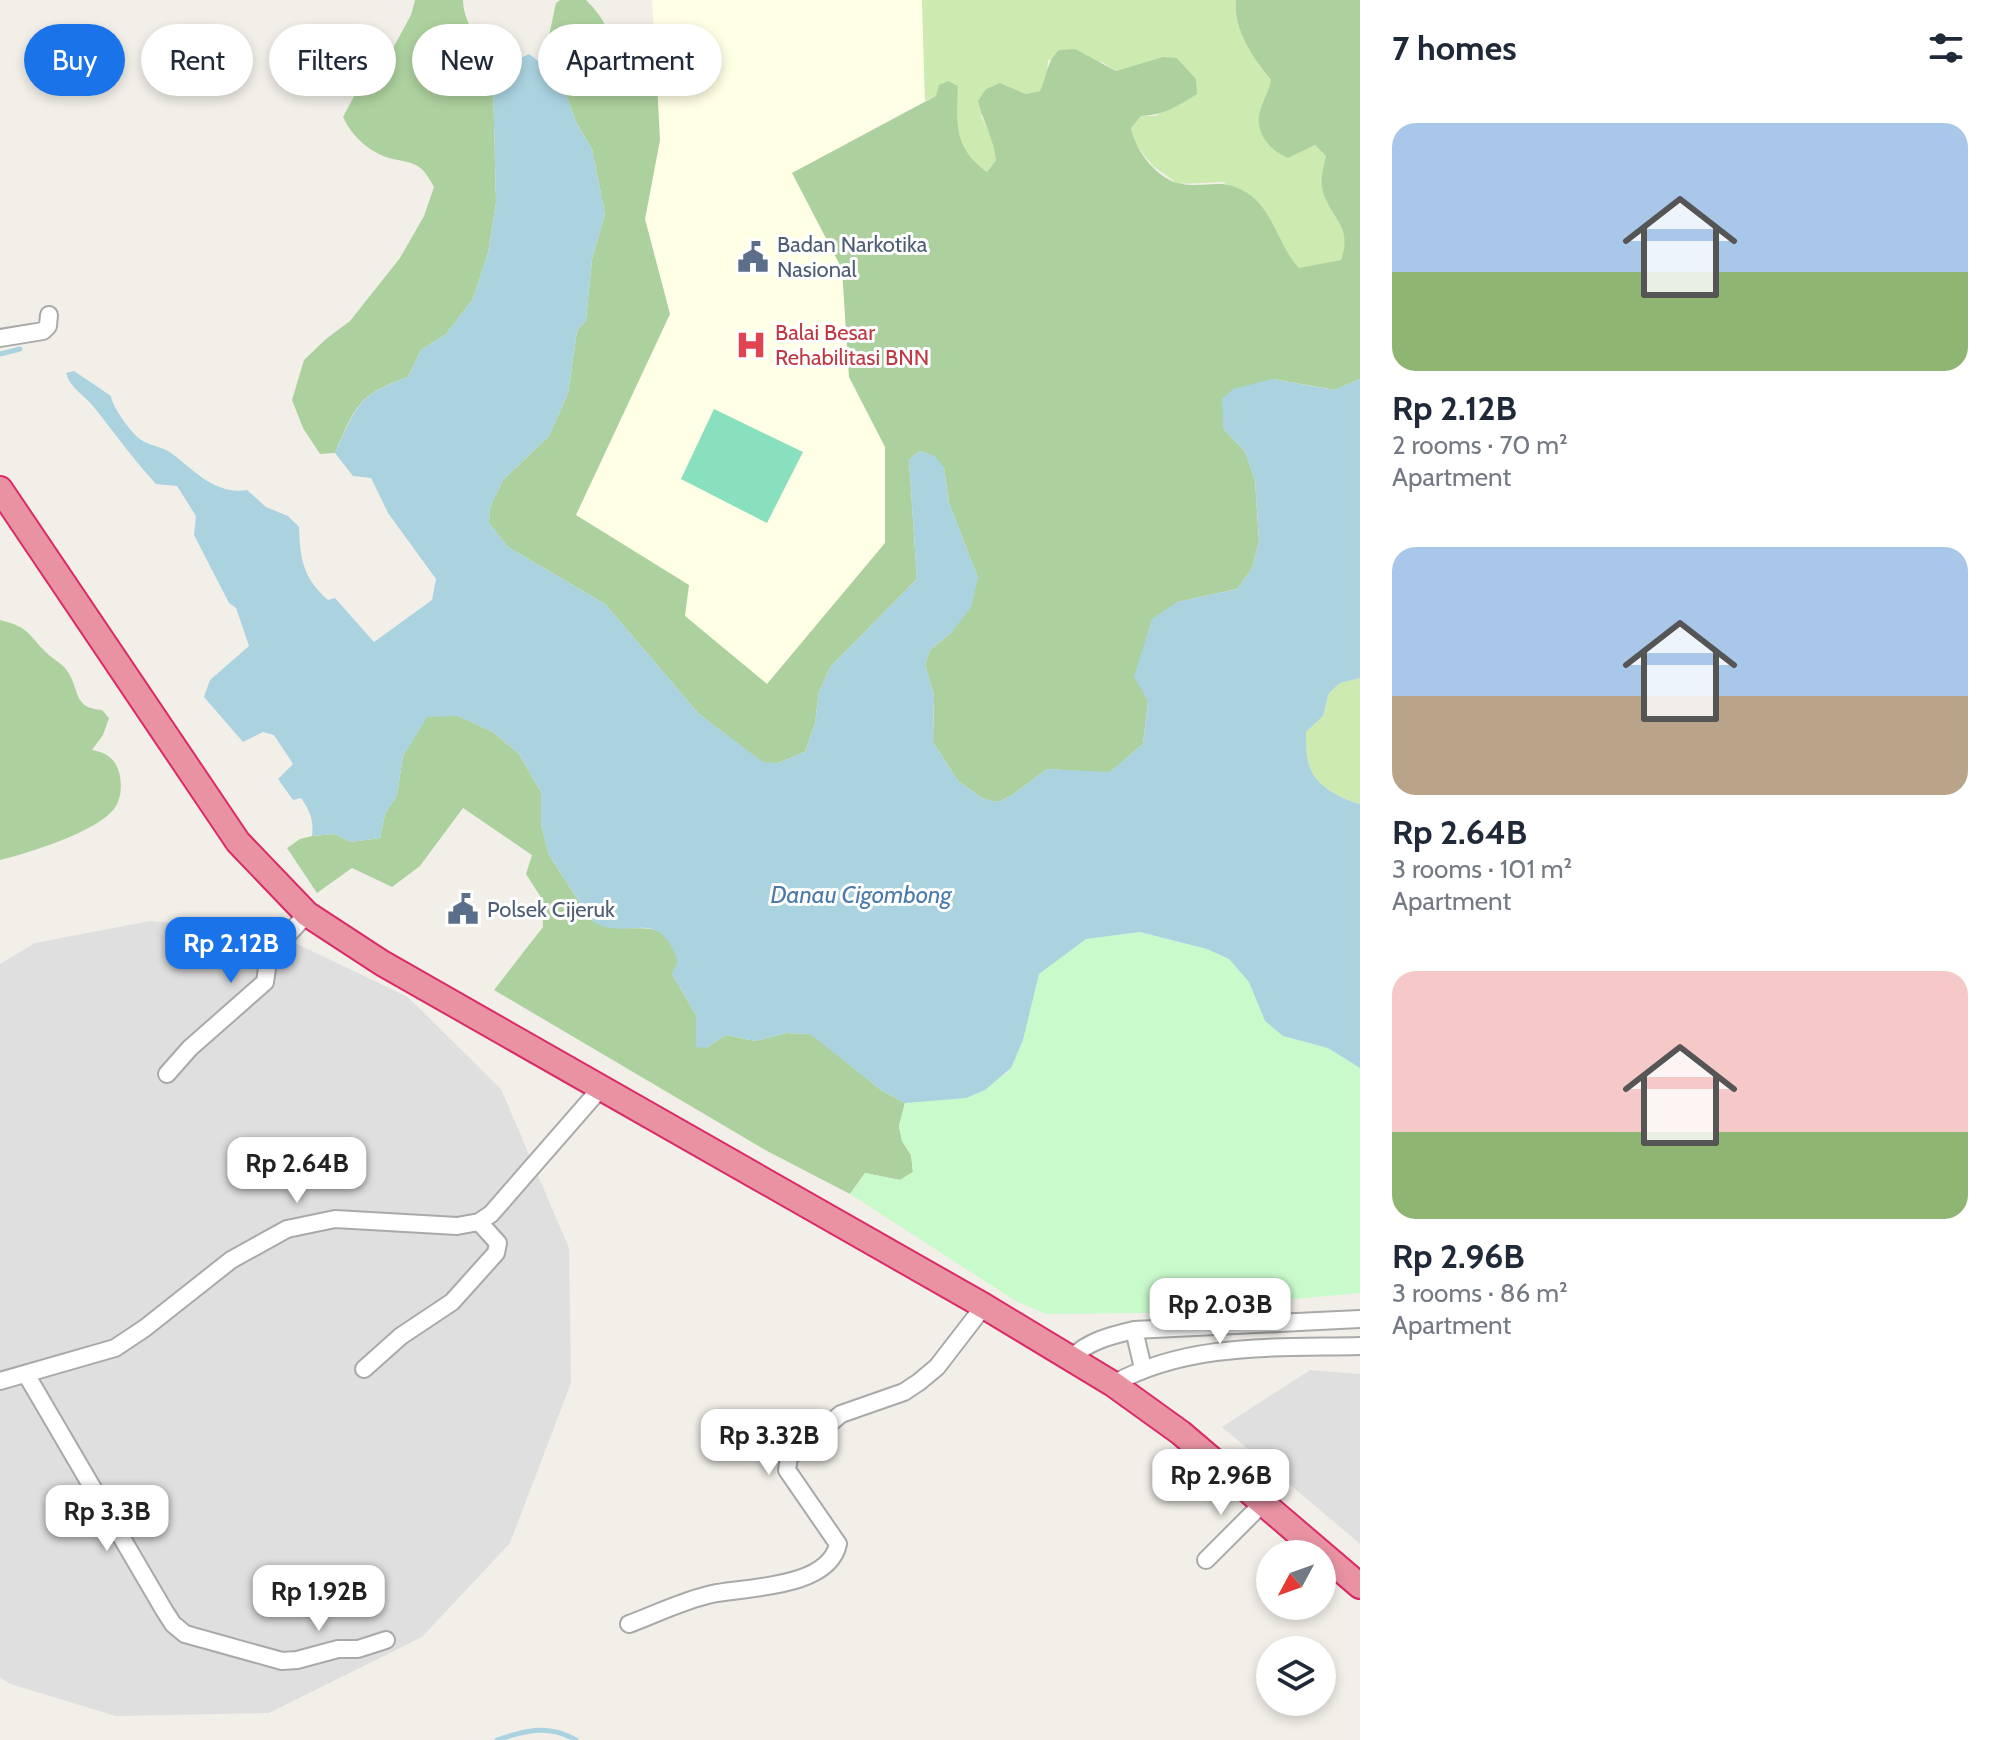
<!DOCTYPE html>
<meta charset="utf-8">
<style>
:root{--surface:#fff;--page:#f6f6f7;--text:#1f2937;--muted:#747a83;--accent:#1a73e8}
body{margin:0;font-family:Cabin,sans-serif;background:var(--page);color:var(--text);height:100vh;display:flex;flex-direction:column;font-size:30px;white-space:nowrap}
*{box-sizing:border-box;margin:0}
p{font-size:26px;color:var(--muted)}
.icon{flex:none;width:44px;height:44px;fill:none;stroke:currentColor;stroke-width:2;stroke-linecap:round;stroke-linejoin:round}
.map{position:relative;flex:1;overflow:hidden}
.sheet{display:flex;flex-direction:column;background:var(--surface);width:640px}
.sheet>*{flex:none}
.guide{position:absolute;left:24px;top:24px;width:760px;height:72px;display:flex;gap:16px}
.needle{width:52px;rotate:229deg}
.tools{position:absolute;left:1256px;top:1540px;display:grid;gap:16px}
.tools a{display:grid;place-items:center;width:80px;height:80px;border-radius:50%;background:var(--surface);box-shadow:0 4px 12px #0003;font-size:40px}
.price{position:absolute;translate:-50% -68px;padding:0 18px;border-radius:16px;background:#fff;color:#222;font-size:26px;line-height:52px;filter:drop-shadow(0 2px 4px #0008)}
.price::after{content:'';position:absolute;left:50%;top:48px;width:24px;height:18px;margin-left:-12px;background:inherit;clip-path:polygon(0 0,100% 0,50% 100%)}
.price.on{background:var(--accent);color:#fff}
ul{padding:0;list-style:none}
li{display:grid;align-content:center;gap:16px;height:424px;padding:0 32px}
li span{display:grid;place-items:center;height:248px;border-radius:24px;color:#555}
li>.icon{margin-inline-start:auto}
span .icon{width:144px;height:144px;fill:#fffc;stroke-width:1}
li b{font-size:34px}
h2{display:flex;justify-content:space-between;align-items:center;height:96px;padding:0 32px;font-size:34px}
.tag{padding:0 28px;border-radius:36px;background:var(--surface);box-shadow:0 4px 12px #0003;font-size:28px;line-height:72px}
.tag.on{background:var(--accent);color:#fff}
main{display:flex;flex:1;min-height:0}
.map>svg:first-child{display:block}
.residential{fill:#e0dfdf}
.education{fill:#ffffe5}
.grass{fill:#cdebb0}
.forest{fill:#add19e}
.park{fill:#c8facc}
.pitch{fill:#88e0be}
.water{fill:#aad3df}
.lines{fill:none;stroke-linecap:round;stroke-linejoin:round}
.stream{stroke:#aad3df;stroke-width:5}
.minor-casing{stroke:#a9a9a9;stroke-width:20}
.highway-casing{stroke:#dc2a67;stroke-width:28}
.minor{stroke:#fff;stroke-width:16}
.highway{stroke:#e892a2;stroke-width:24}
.labels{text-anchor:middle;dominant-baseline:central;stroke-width:6;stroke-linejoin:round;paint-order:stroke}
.service-label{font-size:22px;fill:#4e5e75;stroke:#fff;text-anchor:start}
.health-label{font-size:22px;fill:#be3a42;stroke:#fff;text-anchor:start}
.water-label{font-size:24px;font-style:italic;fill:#4a7aab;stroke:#fff}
</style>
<main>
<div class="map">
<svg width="1360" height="1740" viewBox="0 0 1360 1740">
<rect width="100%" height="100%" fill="#f2efe9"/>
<path class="residential" d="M 150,921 L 270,931 L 408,997 L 501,1089 L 569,1248 L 571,1383 L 510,1543 L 422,1637 L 269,1713 L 116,1716 L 10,1684 L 0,1677 L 0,964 L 35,943 Z
M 1310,1370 L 1360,1374 L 1360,1544 L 1222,1427 Z"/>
<path class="education" d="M 652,0 L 922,0 L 925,101 L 792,173 L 842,269 L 849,377 L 885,447 L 885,543 L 767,684 L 684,615 L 576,515 L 670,314 L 645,219 L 660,140 Z"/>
<path class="grass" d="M 922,0 L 1236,0 C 1233,30 1253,58 1271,80 L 1269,96 L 1260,110 L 1288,158 L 1315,145 L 1326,156 C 1325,165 1320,179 1322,188 C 1328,217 1354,225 1342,260 L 1299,269 L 1289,258 L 1267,214 L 1223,182 L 1178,184 L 1153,166 L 1134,142 L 1131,128 L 1141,116 L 1156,116 L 1196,79 L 1177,58 L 1163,58 L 1116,71 L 1102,62 L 1048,60 L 1047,76 L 1040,91 L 1026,94 L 1000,83 L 981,116 L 995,144 L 996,160 L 987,172 C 953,147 957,125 958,86 L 925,101 Z
M 1360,678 L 1360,804 C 1341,799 1315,786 1309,765 C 1306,755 1306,742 1306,731 L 1323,716 L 1329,693 L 1340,683 Z"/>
<path class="forest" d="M 415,0 L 463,0 C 463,23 484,54 502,67 L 493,81 L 496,202 L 488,253 L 473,299 L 446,334 L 421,350 L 408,377 C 357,395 356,406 335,453 L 320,454 L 303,428 L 292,400 L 304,360 L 326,339 L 350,321 L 400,258 L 424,216 L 434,187 C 430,180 426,172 419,167 C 411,161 399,161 389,158 C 369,152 351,135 343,117 L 361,83 L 385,61 L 393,48 L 411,15 Z
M 560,0 L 586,0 C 615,29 611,43 610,82 L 633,79 L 657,84 L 660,140 L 645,219 L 670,314 L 576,515 L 689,585 L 685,616 L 767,684 L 885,543 L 885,447 L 849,377 L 842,269 L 792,173 L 936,96 L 939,85 L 948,81 L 958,86 C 957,124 953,147 987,172 L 996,160 C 994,139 983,122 978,101 L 986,89 L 1000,83 L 1026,94 L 1040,91 C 1048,74 1046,63 1059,50 L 1075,49 L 1116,71 L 1163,57 L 1177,58 L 1196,79 L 1197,94 C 1178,106 1164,115 1141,116 L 1131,128 C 1135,150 1158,181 1182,184 C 1208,188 1223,177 1247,193 C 1274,210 1278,246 1299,268 L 1341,260 C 1354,225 1328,217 1322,188 C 1320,179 1324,165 1326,156 L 1315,145 L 1288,158 C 1270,151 1254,132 1260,111 C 1263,100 1269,92 1271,80 C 1253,58 1233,30 1236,0 L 1360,0 L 1360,379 L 1335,390 L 1273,379 L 1223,428 L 1245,452 L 1255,480 L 1259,541 L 1252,569 L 1237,589 L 1177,602 L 1148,701 L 1143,744 L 1109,773 L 1047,769 L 1011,796 L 997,802 L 982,798 L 958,781 L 933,742 L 934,695 L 925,665 L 930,650 L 952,632 L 978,578 L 949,503 L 944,468 L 934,456 L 920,451 L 909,460 L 917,579 L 831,666 L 819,692 L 815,723 L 805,752 L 778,763 L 763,763 L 699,714 L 605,604 L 508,547 L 489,523 L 490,507 L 503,480 L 549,436 L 568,393 L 577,331 L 586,320 L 592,259 L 605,214 L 592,149 L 576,122 L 560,78 L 547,69 L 546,50 L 556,3 Z
M 0,620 C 32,628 28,636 49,655 C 56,661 63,664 68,672 C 80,691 73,708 102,710 L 109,718 L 103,735 L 92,750 C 105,752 115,758 119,772 C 122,783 122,799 114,809 C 96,832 29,853 0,860 Z
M 427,716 L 458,716 L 493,732 L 519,754 L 541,792 L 541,824 L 549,855 L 591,920 C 602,923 613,928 624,928 C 659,929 665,925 679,961 L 672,974 L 696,1015 L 706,1048 L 726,1035 L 755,1041 L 786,1033 L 811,1034 L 881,1090 L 905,1103 L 899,1126 L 902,1141 L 911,1155 L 913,1172 L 900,1180 L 865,1173 L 850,1194 L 767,1151 L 494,990 L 543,927 L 542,899 L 526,874 L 532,855 L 463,808 L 420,866 L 392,887 L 352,868 L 317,893 L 287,848 L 300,839 L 312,836 L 335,834 L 350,842 L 380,838 L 385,814 L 397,795 L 403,756 Z"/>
<path class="park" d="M 1140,932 L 1207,949 L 1229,959 L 1249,982 L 1265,1021 L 1283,1036 L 1328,1048 L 1360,1068 L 1360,1293 L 1145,1313 L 1046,1314 L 1014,1300 L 850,1194 L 865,1173 L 900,1180 L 913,1172 L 911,1155 L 902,1141 L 899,1126 L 905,1103 L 923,1101 L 1006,1074 L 1011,1068 L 1023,1040 L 1039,974 L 1086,939 Z"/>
<path class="pitch" d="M 714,409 L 803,452 L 767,523 L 681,479 Z"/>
<path class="water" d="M 529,54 L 560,78 L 576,122 L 592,149 L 605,214 L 592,259 L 586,320 L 577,331 L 568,393 L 549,436 L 503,480 L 490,507 L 489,523 L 508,547 L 605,604 L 699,714 L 763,762 L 778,763 L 805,752 L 815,723 L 819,692 L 831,666 L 917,579 L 909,460 L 920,451 L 935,456 L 944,468 L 949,503 L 978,578 L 971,607 L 952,632 L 930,650 L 925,665 L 934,695 L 933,742 L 958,781 L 982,798 L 997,802 L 1011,796 L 1047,769 L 1110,772 L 1143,744 L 1148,701 L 1134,677 L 1152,619 L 1177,602 L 1237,589 L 1252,569 L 1259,541 L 1255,480 L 1245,452 L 1223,428 L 1222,399 L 1233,389 L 1273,379 L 1334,390 L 1360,379 L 1360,678 L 1340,683 L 1329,693 L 1323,716 L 1306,732 C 1306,742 1306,755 1309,765 C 1315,786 1341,799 1360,804 L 1360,1068 L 1328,1048 L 1283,1036 L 1265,1021 L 1249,982 L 1229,959 L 1207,949 L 1140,932 L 1086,939 L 1039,974 L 1023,1040 L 1011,1068 L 985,1090 L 966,1098 L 905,1103 L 881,1090 L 810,1034 L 786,1033 L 755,1041 L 726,1035 L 706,1048 L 696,1047 L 696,1015 L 672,974 L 678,961 C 657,902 628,945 591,920 L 549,855 L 541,824 L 541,792 L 519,754 L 493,732 L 458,716 L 427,717 L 403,756 L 397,795 L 385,814 L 380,838 L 350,842 L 335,834 L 312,836 C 314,820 310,811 301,798 L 293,800 L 278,779 L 293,764 L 274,735 L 263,732 L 243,742 L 204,697 L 210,680 L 249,646 L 236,608 L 229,603 L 194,535 L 196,516 L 177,486 L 156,484 C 133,459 114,432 93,406 C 83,394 70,388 66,373 L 74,371 L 111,396 C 112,407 133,436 143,441 C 152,446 163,447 171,453 C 195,471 215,495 247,490 L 266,507 L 288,516 L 299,527 C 300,559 303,578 328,600 L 335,598 L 374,642 L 432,600 L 436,579 L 388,513 L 371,478 L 353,476 L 335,453 C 357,406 357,395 408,377 L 421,350 L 446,334 L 473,299 L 488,253 L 496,202 L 493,81 L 502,67 Z"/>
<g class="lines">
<path class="stream" d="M 0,354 L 20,349
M 497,1740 C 526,1730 549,1724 576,1740"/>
<defs>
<path id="minor" d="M 0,338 L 43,331 L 48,326 L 49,315
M 167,1074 L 190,1048 L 265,982 L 269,955 L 307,914
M 1134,1330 L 1143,1368
M 1071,1358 C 1089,1341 1109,1336 1134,1330 L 1360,1319
M 364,1369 L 401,1336 L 452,1302 L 496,1253 L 498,1243 L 479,1222
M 26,1374 L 164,1610 L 173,1624 L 185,1634 L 282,1661 L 297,1660 L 338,1649 L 358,1649 L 386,1640
M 0,1381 L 115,1348 L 145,1328 L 231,1260 L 287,1229 L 335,1219 L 457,1226 L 479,1222 L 491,1214 L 600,1089
M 1113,1384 C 1189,1342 1276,1348 1360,1346
M 1206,1560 L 1264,1502
M 629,1624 C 656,1614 684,1600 712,1594 C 747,1587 829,1588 838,1544 L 787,1470 L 789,1457 L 841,1414 L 904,1392 L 919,1382 L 937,1367 L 984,1306"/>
<path id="highway" d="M 0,489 L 238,842 L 307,914 L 382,963 L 984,1306 L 1113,1384 L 1181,1433 L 1360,1586"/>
</defs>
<use href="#minor" class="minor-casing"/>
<use href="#highway" class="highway-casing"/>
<use href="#minor" class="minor"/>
<use href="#highway" class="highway"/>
</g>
<defs>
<symbol id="civic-bare" viewBox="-9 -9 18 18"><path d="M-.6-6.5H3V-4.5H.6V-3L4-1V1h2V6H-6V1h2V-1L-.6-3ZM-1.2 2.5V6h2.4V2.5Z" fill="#5c6f8a" stroke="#fff" stroke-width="2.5" paint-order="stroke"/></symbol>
<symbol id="hospital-bare" viewBox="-9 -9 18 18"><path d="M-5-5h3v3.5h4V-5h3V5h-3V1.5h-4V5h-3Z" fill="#e0444e" stroke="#fff" stroke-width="2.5" paint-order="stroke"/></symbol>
</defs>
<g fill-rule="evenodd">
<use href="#civic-bare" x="731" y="235" width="44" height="44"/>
<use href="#hospital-bare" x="729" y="323" width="44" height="44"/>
<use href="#civic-bare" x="441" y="887" width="44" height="44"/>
</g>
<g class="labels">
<g class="service-label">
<text x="777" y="244">Badan Narkotika<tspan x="777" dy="25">Nasional</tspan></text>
<text x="487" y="909">Polsek Cijeruk</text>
</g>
<g class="health-label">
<text x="775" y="332">Balai Besar<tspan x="775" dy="25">Rehabilitasi BNN</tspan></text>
</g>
<g class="water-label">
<text x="861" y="894">Danau Cigombong</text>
</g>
</g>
</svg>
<div class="tools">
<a><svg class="needle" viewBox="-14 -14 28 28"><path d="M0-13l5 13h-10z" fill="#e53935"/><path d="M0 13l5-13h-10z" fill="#747a83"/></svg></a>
<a><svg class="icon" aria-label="layers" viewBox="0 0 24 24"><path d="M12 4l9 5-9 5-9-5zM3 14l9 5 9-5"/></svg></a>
</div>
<b class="price on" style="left:231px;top:985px">Rp 2.12B</b>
<b class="price" style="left:297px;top:1205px">Rp 2.64B</b>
<b class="price" style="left:1220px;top:1346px">Rp 2.03B</b>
<b class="price" style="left:769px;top:1477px">Rp 3.32B</b>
<b class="price" style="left:1221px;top:1517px">Rp 2.96B</b>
<b class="price" style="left:107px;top:1553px">Rp 3.3B</b>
<b class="price" style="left:319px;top:1633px">Rp 1.92B</b>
<div class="guide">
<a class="tag on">Buy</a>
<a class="tag">Rent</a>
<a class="tag">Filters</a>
<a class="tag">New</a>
<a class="tag">Apartment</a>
</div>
</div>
<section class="sheet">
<h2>7 homes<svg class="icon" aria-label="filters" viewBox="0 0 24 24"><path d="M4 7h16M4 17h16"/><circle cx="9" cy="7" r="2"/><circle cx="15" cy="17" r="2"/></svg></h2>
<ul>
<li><span style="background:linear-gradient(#a9c7e8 60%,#8fb573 0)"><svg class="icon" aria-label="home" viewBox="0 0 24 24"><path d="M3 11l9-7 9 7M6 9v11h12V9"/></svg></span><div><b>Rp 2.12B</b><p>2 rooms · 70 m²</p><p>Apartment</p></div></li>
<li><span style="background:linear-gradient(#a9c7e8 60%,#b9a48a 0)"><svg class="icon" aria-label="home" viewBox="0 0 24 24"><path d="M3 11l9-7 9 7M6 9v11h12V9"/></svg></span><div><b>Rp 2.64B</b><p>3 rooms · 101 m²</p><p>Apartment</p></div></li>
<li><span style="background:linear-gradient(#f6c9c9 65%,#8fb573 0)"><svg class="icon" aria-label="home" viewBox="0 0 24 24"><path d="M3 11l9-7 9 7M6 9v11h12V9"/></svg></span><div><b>Rp 2.96B</b><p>3 rooms · 86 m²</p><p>Apartment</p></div></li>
</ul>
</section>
</main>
